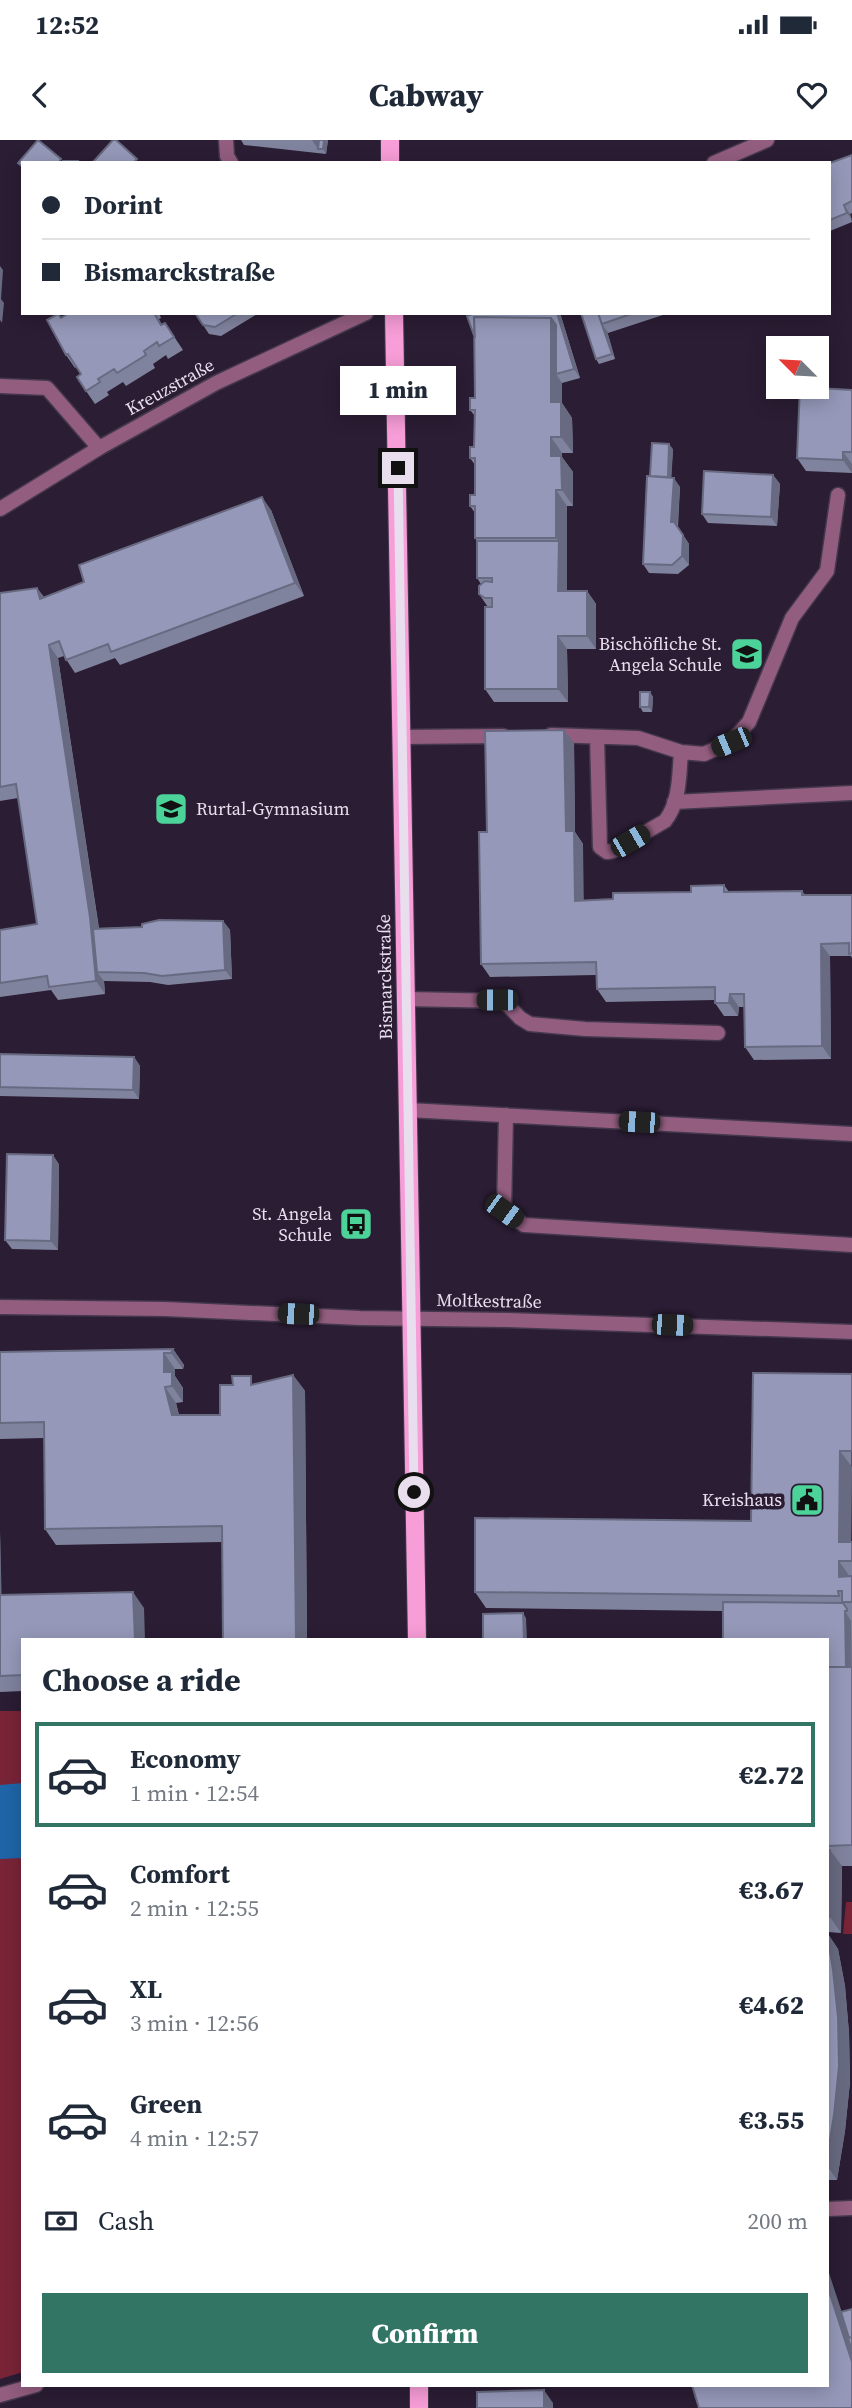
<!DOCTYPE html>
<html lang="en">
<head>
<meta charset="utf-8">
<style>
	body { margin:0; font-family:"Source Serif 4",serif; background:#f6f6f7; color:#1f2937; height:100vh; display:flex; flex-direction:column; font-size:26px; white-space:nowrap }
	* { box-sizing:border-box; margin:0 }
	p { font-size:23px; color:#747a83 }
	.icon { flex:none; width:38px; height:38px; fill:none; stroke:currentColor; stroke-width:2; stroke-linecap:round; stroke-linejoin:round }
	.map { position:relative; flex:1; overflow:hidden }
	.panel { position:absolute; left:21px; top:1498px; width:808px; height:749px; display:flex; flex-direction:column; background:#fff; border-radius:0px; box-shadow:0 4px 18px #0003 }
	.panel>* { flex:none }
	.hud { position:absolute; left:21px; top:21px; width:810px; height:154px; border-radius:0px; box-shadow:0 4px 18px #0003; display:grid; align-content:center; height:154px; padding:0 21px; background:#fff }
	.needle { width:46px; rotate:294deg }
	.fabs { position:absolute; left:766px; top:196px; display:grid; gap:14px }
	.fabs a { display:grid; place-items:center; width:63px; height:63px; border-radius:0px; background:#fff; box-shadow:0 4px 18px #0003; font-size:35px }
	.end { position:absolute; width:32px; height:32px; margin:-16px; border:9px solid #e8deee; background:#111; box-shadow:0 0 0 4px #111 }
	.from { border-radius:50% }
	.bubble { position:absolute; height:49px; border-radius:0px; background:#fff; box-shadow:0 4px 18px #0003; font-size:23px; font-weight:800; line-height:49px; text-align:center }
	.car { position:absolute; width:21px; height:42px; margin:-21px -10px; border-radius:9px; box-shadow:0 0 5px 2px #0007; background:linear-gradient(#222 24%,#8ab4d8 0 40%,#222 0 76%,#8ab4d8 0 86%,#222 0) }
	.hud b { display:flex; align-items:center; gap:24px; height:66px; font-size:26px }
	.hud b+b { border-top:2px solid #e0e1e3 }
	.hud i { width:18px; height:18px; background:#1f2937 }
	ul { padding:0; list-style:none }
	li { display:flex; align-items:center; gap:21px; height:105px; margin:0 14px 10px; padding:0 7px; border:4px solid transparent; border-radius:0px }
	li div { flex:1 }
	li b { display:block; font-size:26px }
	li em { font-style:normal; font-weight:800 }
	li.on { border-color:#337564 }
	li>.icon { width:63px; height:63px; stroke-width:1.5 }
	h2 { padding:0 21px; font-size:32px; line-height:84px }
	.pay { display:flex; align-items:center; gap:18px; height:77px; padding:0 21px; font-size:26px }
	.pay p { margin-inline-start:auto }
	.primary-button { display:flex; gap:14px; margin-top:auto; padding:14px 21px }
	.primary-button a { flex:1; height:80px; border-radius:0px; background:#337564; color:#fff; font-size:28px; font-weight:800; line-height:80px; text-align:center }
	.status { display:flex; justify-content:space-between; align-items:center; height:49px; padding:0 35px; background:#fff; direction:ltr }
	.status svg { height:19px; fill:currentColor }
	header { display:flex; justify-content:space-between; align-items:center; height:91px; padding:0 21px; background:#fff; font-size:32px; font-weight:800 }
	.map>svg:first-child { display:block }
	.green { fill:#792437 }
	.water { fill:#1f65a8 }
	.lines { fill:none; stroke-linecap:round; stroke-linejoin:round }
	.service-casing { stroke:#45384e; stroke-width:17 }
	.minor-casing { stroke:#45384e; stroke-width:17 }
	.tertiary-casing { stroke:#45384e; stroke-width:17 }
	.primary-casing { stroke:#45384e; stroke-width:20 }
	.service { stroke:#925d7f; stroke-width:14 }
	.minor { stroke:#925d7f; stroke-width:14 }
	.tertiary { stroke:#925d7f; stroke-width:14 }
	.primary { stroke:#f79dd7; stroke-width:18 }
	.wall { fill:#80839e }
	.shaded-wall { fill:#686a81 }
	.building { fill:#9598b8; stroke:#686a81; stroke-width:2 }
	.route { stroke:#e8deee; stroke-width:9 }
	.labels { text-anchor:middle; stroke-width:7; stroke-linejoin:round; paint-order:stroke }
	.street-label { font-size:18px; fill:#e8deee; stroke:#2b1d34 }
	.poi-label { font-size:18px; fill:#e8deee; stroke:#2b1d34; text-anchor:end }
</style>
</head>
<body>
<div class="status"><b>12:52</b><svg viewBox="0 0 49 12"><path d="M0 12V9h3v3zM5 12V6h3v6zM10 12V3h3v9zM15 12V0h3v12zM26 1h20v11H26zM47 4h2v5h-2z"/></svg></div>
<header><svg class="icon" aria-label="back" viewBox="0 0 24 24"><path d="M15 5l-7 7 7 7"/></svg>Cabway<svg class="icon" aria-label="heart" viewBox="0 0 24 24"><path d="M12 20l-8-8c-3-5 5-10 8-4 3-6 11-1 8 4z"/></svg></header>
<div class="map">
<svg width="852" height="2268" viewBox="0 0 852 2268">
	<rect width="100%" height="100%" fill="#2b1d34"/>
	<path class="green" d="M0,1571H23V2232L0,2239Z
		M846,1762H852V1794H843Z"/>
	<path class="water" d="M23,1643V1718L0,1719V1645Z"/>
	<g class="lines">
		<defs>
			<path id="service" d="M226,0L227,16L231,23
				M0,246L47,248L99,308
				M551,595L638,598L681,612L704,614L731,602L749,582L792,478L827,431L838,355
				M403,597L503,596
				M597,597L600,707L607,712L613,711L665,681C680,662 679,636 681,612
				M674,662L852,653
				M406,859L504,861L520,878L530,884L585,889L718,893
				M408,970L852,994
				M506,975L504,1071L524,1085L852,1105
				M828,2069L852,2068"/>
			<path id="minor" d="M714,23L767,0
				M0,369L99,308L216,243L366,173
				M0,1167L165,1169L360,1178L507,1180L852,1192"/>
			<path id="tertiary" d="M0,2255L36,2245"/>
			<path id="primary" d="M390,0V23
				M394,173L417,1500
				M419,2245V2268"/>
		</defs>
		<use href="#service" class="service-casing"/>
		<use href="#minor" class="minor-casing"/>
		<use href="#tertiary" class="tertiary-casing"/>
		<use href="#primary" class="primary-casing"/>
		<use href="#service" class="service"/>
		<use href="#minor" class="minor"/>
		<use href="#tertiary" class="tertiary"/>
		<use href="#primary" class="primary"/>
	</g>
	<path class="wall" d="M241,0H328L326,14L244,5Z
		M852,15V73L850,74L852,82L830,91V23Z
		M69,173H159L161,178L159,179L162,185L165,183L183,210L168,219L166,215L153,224L155,228L126,246L123,242L107,252L109,255L95,264L86,251L81,234L76,227L75,228L66,215L61,178Z
		M195,173H259L221,196L209,194Z
		M475,173H560L580,238L562,243V263L572,278L573,313H562V317L573,332V366H567V451H587L596,464V509H567L568,562H494L485,549L488,467L479,454L481,444L477,438V401L475,398V373L470,366L475,355V325L470,318L474,307L475,276L470,270L475,258Z
		M581,173H669L608,193L607,191L615,219L599,224L596,219Z
		M852,250V333L806,331L797,318Z
		M673,309L671,337L680,347L678,387L689,404V425L678,434L649,433L643,424L650,336Z
		M773,335L780,344L777,386L708,383L702,374Z
		M271,370L304,456L120,525L115,518L75,533L64,516L58,518L99,788L142,787L223,781L230,790L232,839L168,845L150,842L104,841L105,854L58,860L51,850L0,857V790L37,784L18,658L0,661V453L37,448L44,457Z
		M650,552L653,557L652,572H643L640,567Z
		M574,603L575,692L583,704V760L613,759L691,752L724,745L729,752L802,751L805,755H852V818L851,816H830L831,919L754,920L745,907V867H739L738,876H724L715,863V860L606,862L597,849L596,835L490,837L481,824L487,692Z
		M0,914L134,917L140,926L139,959L0,956Z
		M59,1024L58,1110L12,1109L5,1100Z
		M173,1209L184,1225L183,1229H175V1236L183,1248V1262L176,1263L179,1275H220L256,1244L293,1235L305,1251L307,1500H223L222,1402L56,1405L45,1389L44,1298L0,1299V1212Z
		M852,1234L851,1402H852V1726H842L841,1793L828,1792V1500L723,1471L486,1468L475,1452L751,1381Z
		M0,1391L1,1455L144,1468L23,1500V1551L0,1552Z
		M828,1794L838,1809L845,1846L849,1893L850,1942L845,1991L837,2040H828Z"/>
	<path class="shaded-wall" d="M312,0H322L318,9Z
		M324,0H328L326,14L323,9Z
		M844,65L850,74L852,80L847,73Z
		M0,126L3,130L1,159L4,163L2,183L0,180Z
		M557,173H560L580,238L574,229Z
		M551,178L562,194L556,234L562,243V263L572,278L573,313L561,297L551,262Z
		M603,186L607,191L615,219L612,214Z
		M551,297L562,313V317L573,332V366L562,350L551,316Z
		M669,304L673,309L671,346L668,341Z
		M843,312L852,324V333L843,320Z
		M773,335L780,344L777,386L771,377Z
		M674,338L680,347L677,391L671,382Z
		M556,350L567,366V464L558,451L559,401L556,398Z
		M262,357L271,370L304,456L295,443Z
		M683,395L689,404V425L682,416Z
		M37,448L46,461L40,459Z
		M587,451L596,464V509L587,496Z
		M558,496L567,509L568,562L558,549Z
		M49,505L58,518L99,790L97,832L104,841L105,854L96,841Z
		M650,552L653,557L652,572L649,567Z
		M564,590L574,603L575,692L583,704L584,774L575,761L566,691Z
		M223,781L230,790L232,839L225,830Z
		M821,804L830,816L831,919L822,906Z
		M730,854L739,867L738,876L729,863Z
		M134,917L140,926L139,959L133,950Z
		M53,1015L59,1024L58,1110L51,1101Z
		M173,1209L184,1225L183,1229L171,1213Z
		M164,1213L175,1229V1236L183,1248V1262L172,1246L164,1232Z
		M293,1235L305,1251L307,1500H296Z
		M165,1247L176,1263L183,1291L172,1275Z
		M840,1311L852,1327L851,1418L839,1402Z
		M0,1391L2,1471L0,1469Z
		M839,1421L850,1437H839Z
		M133,1452L144,1468L145,1500H135Z
		M845,1471L851,1481L852,1547L846,1539Z
		M523,1473L526,1478L527,1500H524Z
		M830,1710L842,1726L841,1793L830,1777Z
		M828,1794L838,1809L845,1846L849,1893L850,1942L845,1991L837,2040L828,2027Z
		M828,2130L852,2203V2222L828,2148Z
		M544,2250L553,2263V2268H544Z"/>
	<path class="building" d="M38,0L61,19L58,23H23V27L18,23Z
		M113,0H116L137,19L133,23H96L94,21Z
		M319,0H324L323,9H318Z
		M852,15V61L844,65L847,73L830,80V23Z
		M63,21H78V23H63Z
		M69,173H154L161,185L165,183L174,197L159,206L157,202L144,211L146,215L117,233L114,229L98,239L100,242L86,251L77,237L81,234L68,214L66,215L47,180L58,174L61,178Z
		M195,173H238L215,187L203,185Z
		M475,173H557L574,229L556,234V185L551,178L474,177L475,198L467,176Z
		M581,173H598L612,214L596,219Z
		M598,173H634L602,184Z
		M474,177L551,178V262H561V297H551V316H561L562,350H556V398H475V366H470V355H475V318H470V307H474L475,270H470V258H475Z
		M800,247L852,250V312H843V320L797,318Z
		M652,303L669,304L668,337L650,336Z
		M704,331L773,335L771,377L702,374Z
		M647,336L674,338L671,382H674L683,395L682,416L672,425L643,424Z
		M262,357L295,443L111,512L108,504L66,520L59,501L49,505L90,777L96,841L49,847L47,836L0,843V790L37,784L16,644L0,647V453L37,448L40,459L84,442L79,425Z
		M477,401H559L558,451H587V496H558V549H485V467H492V458H485L479,454V446L485,441L492,442V438H477Z
		M640,552H650L649,567H640Z
		M564,590L566,691H574L575,761L613,759V753L691,752V746L724,745V752L802,751V755H852V813L849,814V803L821,804L822,906L745,907L744,854H730L729,863H715V847L597,849L596,822L481,824L479,692H487L485,591Z
		M159,780L223,781L225,830L162,836L144,833L97,832L93,789L142,787V784Z
		M0,914L134,917L133,950L0,947Z
		M7,1014L53,1015L51,1101L5,1100Z
		M173,1209L171,1213H164V1232H172V1246L165,1247L172,1275H220V1245H233L232,1236H251V1245L293,1235L296,1500H223L222,1386L45,1389L44,1282L0,1283V1212Z
		M753,1233L852,1234V1311H840L839,1402H852V1421H839V1437L852,1436V1462H842V1451H838L839,1456L475,1452V1378L751,1381Z
		M133,1452L135,1500H23V1535L0,1536V1455Z
		M723,1462L843,1463L847,1469V1471H845L846,1527H828V1500H723Z
		M523,1473L524,1500H483V1474Z
		M828,1527H852V1705L828,1706Z
		M828,1710H830V1777H828Z
		M828,1799L833,1830L838,1877L839,1926L834,1975L828,2012Z
		M828,2148L852,2222V2268H699L692,2245H828Z
		M852,2169V2197L849,2198L841,2172Z
		M852,2197V2211L848,2198Z
		M544,2250V2268H477V2252Z"/>
	<g class="lines">
		<path class="route" d="M398,328L414,1352"/>
	</g>
	<defs>
		<symbol id="school-square" viewBox="-11 -11 22 22"><rect x="-9" y="-9" width="18" height="18" rx="4" fill="#4cd39a" stroke="#2b1d34"/><path d="M0-5L7-2L0 1L-7-2ZM-4 1L0 2.5L4 1V4Q0 6-4 4Z" fill="#111"/></symbol>
		<symbol id="bus-square" viewBox="-11 -11 22 22"><rect x="-9" y="-9" width="18" height="18" rx="4" fill="#4cd39a" stroke="#2b1d34"/><path d="M-5-6H5V4H4V6H2V4H-2V6H-4V4H-5ZM-3.5-4V0h7V-4ZM-3.5 1.2v1.5H-2V1.2ZM2 1.2v1.5H3.5V1.2Z" fill="#111"/></symbol>
		<symbol id="civic-square" viewBox="-11 -11 22 22"><rect x="-9" y="-9" width="18" height="18" rx="4" fill="#4cd39a" stroke="#2b1d34"/><path d="M-.6-6.5H3V-4.5H.6V-3L4-1V1h2V6H-6V1h2V-1L-.6-3ZM-1.2 2.5V6h2.4V2.5Z" fill="#111"/></symbol>
	</defs>
	<g fill-rule="evenodd">
		<use href="#school-square" x="728" y="495" width="38" height="38"/>
		<use href="#school-square" x="152" y="650" width="38" height="38"/>
		<use href="#bus-square" x="337" y="1065" width="38" height="38"/>
		<use href="#civic-square" x="788" y="1341" width="38" height="38"/>
	</g>
	<g class="labels">
		<g class="street-label">
			<text transform="translate(170 247) rotate(-29)" y="6">Kreuzstraße</text>
			<text transform="translate(385 837) rotate(-91)" y="6">Bismarckstraße</text>
			<text transform="translate(489 1161) rotate(1)" y="6">Moltkestraße</text>
		</g>
		<g class="poi-label">
			<text x="722" y="510">Bischöfliche St.<tspan x="722" dy="21">Angela Schule</tspan></text>
			<text x="196" y="675" text-anchor="start">Rurtal-Gymnasium</text>
			<text x="332" y="1080">St. Angela<tspan x="332" dy="21">Schule</tspan></text>
			<text x="782" y="1366">Kreishaus</text>
		</g>
	</g>
</svg>
<div class="fabs">
<a><svg class="needle" viewBox="-14 -14 28 28"><path d="M0-13l5 13h-10z" fill="#e53935"/><path d="M0 13l5-13h-10z" fill="#747a83"/></svg></a>
</div>
<i class="end from" style="left:414px;top:1352px"></i>
<i class="end" style="left:398px;top:328px"></i>
<div class="bubble" style="left:340px;top:226px;width:116px">1 min</div>
<i class="car" style="left:731px;top:602px;rotate:247deg"></i>
<i class="car" style="left:630px;top:701px;rotate:60deg"></i>
<i class="car" style="left:497px;top:860px;rotate:270deg"></i>
<i class="car" style="left:639px;top:982px;rotate:273deg"></i>
<i class="car" style="left:504px;top:1071px;rotate:126deg"></i>
<i class="car" style="left:298px;top:1174px;rotate:272deg"></i>
<i class="car" style="left:672px;top:1185px;rotate:92deg"></i>
<div class="hud">
<b><i class="from"></i>Dorint</b>
<b><i></i>Bismarckstraße</b>
</div>
<section class="panel">
<h2>Choose a ride</h2>
<ul>
<li class="on"><svg class="icon" aria-label="car" viewBox="0 0 24 24"><path d="M5 17H2v-5l4-1 3-4h7l3 4 3 1v5h-3M9 17h6M6 11h13"/><circle cx="7" cy="17" r="2"/><circle cx="17" cy="17" r="2"/></svg><div><b>Economy</b><p>1 min · 12:54</p></div><em>€2.72</em></li>
<li><svg class="icon" aria-label="car" viewBox="0 0 24 24"><path d="M5 17H2v-5l4-1 3-4h7l3 4 3 1v5h-3M9 17h6M6 11h13"/><circle cx="7" cy="17" r="2"/><circle cx="17" cy="17" r="2"/></svg><div><b>Comfort</b><p>2 min · 12:55</p></div><em>€3.67</em></li>
<li><svg class="icon" aria-label="car" viewBox="0 0 24 24"><path d="M5 17H2v-5l4-1 3-4h7l3 4 3 1v5h-3M9 17h6M6 11h13"/><circle cx="7" cy="17" r="2"/><circle cx="17" cy="17" r="2"/></svg><div><b>XL</b><p>3 min · 12:56</p></div><em>€4.62</em></li>
<li><svg class="icon" aria-label="car" viewBox="0 0 24 24"><path d="M5 17H2v-5l4-1 3-4h7l3 4 3 1v5h-3M9 17h6M6 11h13"/><circle cx="7" cy="17" r="2"/><circle cx="17" cy="17" r="2"/></svg><div><b>Green</b><p>4 min · 12:57</p></div><em>€3.55</em></li>
</ul>
<div class="pay"><svg class="icon" aria-label="cash" viewBox="0 0 24 24"><path d="M3 7h18v10H3z"/><circle cx="12" cy="12" r="2"/></svg>Cash<p>200 m</p></div>
<div class="primary-button"><a>Confirm</a></div>
</section>
</div>
</body>
</html>
